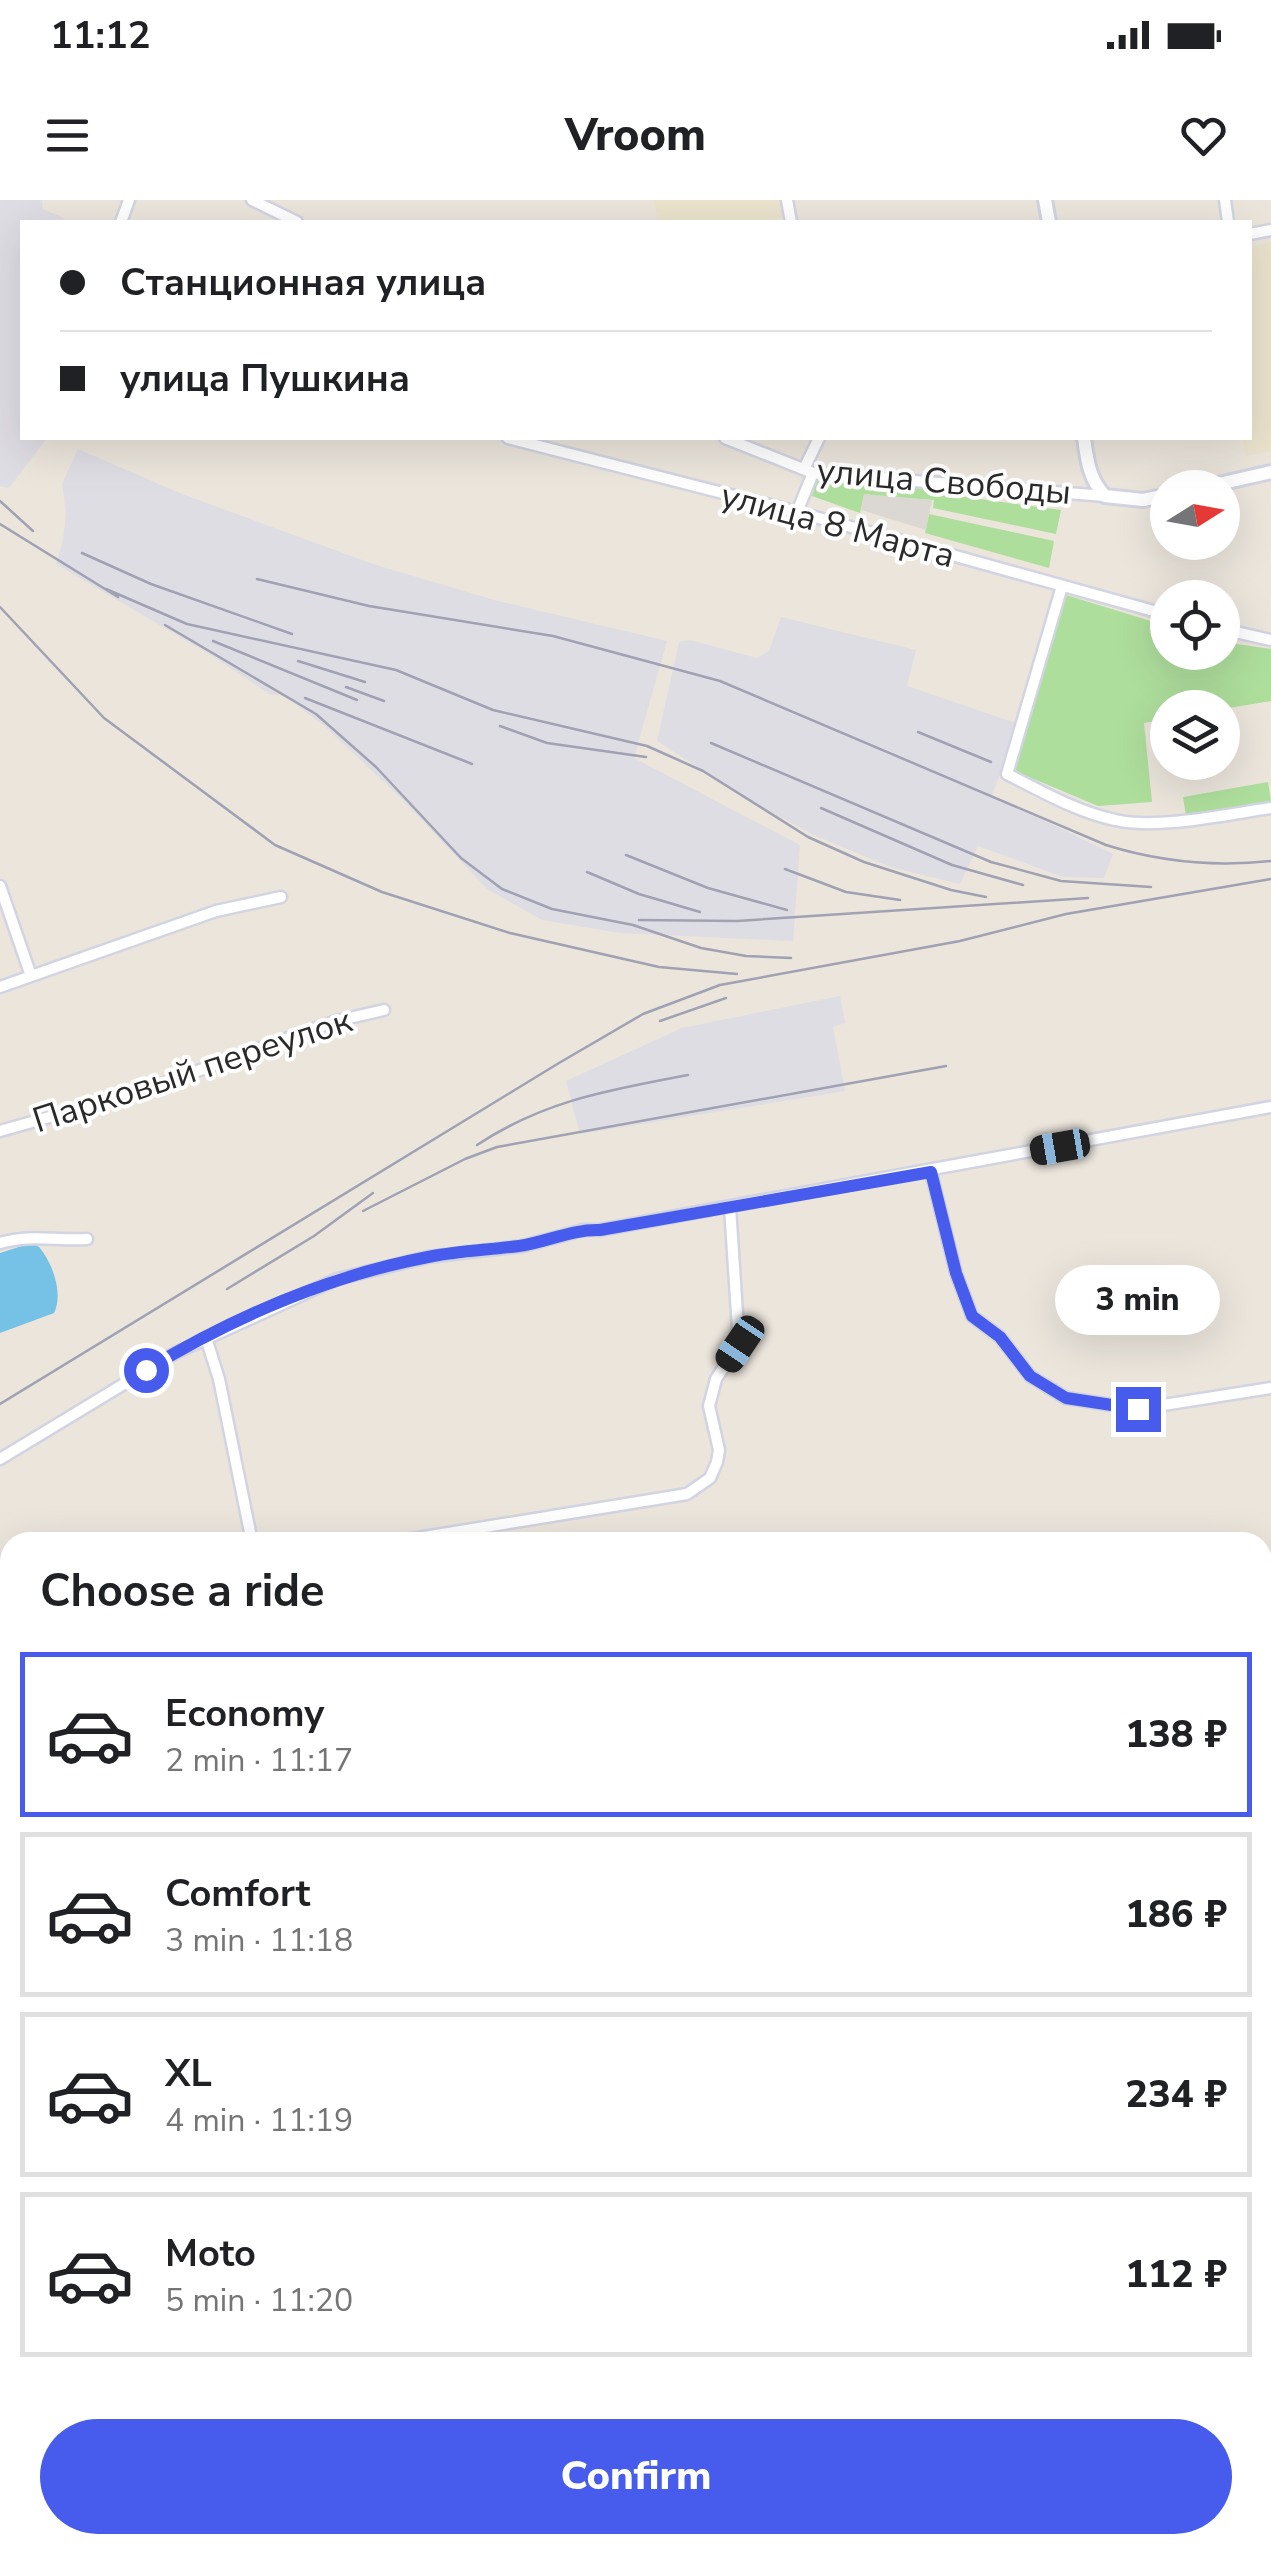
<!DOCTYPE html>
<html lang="en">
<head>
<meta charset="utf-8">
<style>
	body { margin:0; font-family:"Nunito Sans",sans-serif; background:#f2f2f2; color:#202124; height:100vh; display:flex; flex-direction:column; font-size:38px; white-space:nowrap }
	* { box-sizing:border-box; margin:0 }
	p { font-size:32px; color:#757577 }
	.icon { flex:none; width:55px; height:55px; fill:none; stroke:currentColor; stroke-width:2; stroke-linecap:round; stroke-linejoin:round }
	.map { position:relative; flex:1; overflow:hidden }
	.details { position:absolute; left:0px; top:1332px; width:1272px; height:1022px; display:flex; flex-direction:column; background:#fff; border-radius:30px 30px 0 0; box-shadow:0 10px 40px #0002 }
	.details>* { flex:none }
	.guide { position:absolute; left:20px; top:20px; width:1232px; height:220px; border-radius:0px; box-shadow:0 10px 40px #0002; display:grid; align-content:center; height:220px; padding:0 40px; background:#fff }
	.needle { width:65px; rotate:79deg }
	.buttons { position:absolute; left:1150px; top:270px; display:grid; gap:20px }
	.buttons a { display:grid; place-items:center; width:90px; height:90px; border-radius:50%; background:#fff; box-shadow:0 10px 40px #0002; font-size:50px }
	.end { position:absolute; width:45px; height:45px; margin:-22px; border:12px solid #475bed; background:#fff; box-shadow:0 0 0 5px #fff }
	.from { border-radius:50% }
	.bubble { position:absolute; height:70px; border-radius:35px; background:#fff; box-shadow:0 10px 40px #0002; font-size:32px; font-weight:800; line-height:70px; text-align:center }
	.car { position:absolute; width:30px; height:60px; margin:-30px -15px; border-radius:12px; box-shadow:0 0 8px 2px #0007; background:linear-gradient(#222 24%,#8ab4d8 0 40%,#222 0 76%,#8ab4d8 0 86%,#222 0) }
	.guide b { display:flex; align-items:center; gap:35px; height:95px; font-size:38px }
	.guide b+b { border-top:2px solid #e0e0e0 }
	.guide i { width:25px; height:25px; background:#202124 }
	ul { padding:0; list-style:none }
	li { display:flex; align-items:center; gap:30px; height:165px; margin:0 20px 15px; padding:0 20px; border:5px solid #e0e0e0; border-radius:0px }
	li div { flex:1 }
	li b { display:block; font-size:38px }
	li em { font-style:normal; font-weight:800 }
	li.current { border-color:#475bed }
	li>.icon { width:90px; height:90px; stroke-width:1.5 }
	h2 { padding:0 40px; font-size:45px; line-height:120px }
	.cta { display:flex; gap:20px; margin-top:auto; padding:20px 40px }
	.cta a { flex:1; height:115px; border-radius:60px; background:#475bed; color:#fff; font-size:40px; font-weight:800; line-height:115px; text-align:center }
	.status { display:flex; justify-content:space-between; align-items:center; height:70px; padding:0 50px; background:#fff; direction:ltr }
	.status svg { height:28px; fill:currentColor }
	header { display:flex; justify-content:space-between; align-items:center; height:130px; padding:0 40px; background:#fff; font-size:45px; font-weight:800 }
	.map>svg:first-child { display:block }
	.industrial { fill:#dfdde4 }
	.education { fill:#ebe3cd }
	.green { fill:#aede9c }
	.plaza { fill:#dbd8d3 }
	.water { fill:#76c1e6 }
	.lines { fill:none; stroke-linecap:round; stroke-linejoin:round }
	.minor-casing { stroke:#d2d4e1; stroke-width:15 }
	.tertiary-casing { stroke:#d2d4e1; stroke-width:18 }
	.minor { stroke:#fff; stroke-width:10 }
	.tertiary { stroke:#fff; stroke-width:12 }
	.rail { stroke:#a0a1b3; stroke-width:2.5 }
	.route { stroke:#475bed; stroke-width:12 }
	.labels { text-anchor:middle; stroke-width:8; stroke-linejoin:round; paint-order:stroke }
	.street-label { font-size:35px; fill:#2a2a2a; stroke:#fff }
</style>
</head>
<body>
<div class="status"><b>11:12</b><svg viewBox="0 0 49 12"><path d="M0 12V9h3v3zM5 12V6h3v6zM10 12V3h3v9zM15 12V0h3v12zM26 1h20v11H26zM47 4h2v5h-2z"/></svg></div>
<header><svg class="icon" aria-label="menu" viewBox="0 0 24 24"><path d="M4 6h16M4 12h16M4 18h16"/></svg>Vroom<svg class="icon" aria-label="heart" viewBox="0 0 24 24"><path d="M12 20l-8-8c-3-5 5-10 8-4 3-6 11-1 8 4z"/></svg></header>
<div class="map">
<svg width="1271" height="2354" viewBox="0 0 1271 2354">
	<rect width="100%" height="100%" fill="#ebe5dc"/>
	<path class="industrial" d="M0,0H42L43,9L64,18L62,22H22V238H47L9,288L0,286Z
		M78,249L182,294L373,364L494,400L667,441L634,558L800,645L793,741L619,733L542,720L487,689L401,598L322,524L282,494L271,495L209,454L56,364L63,340L66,312L62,284Z
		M781,417L916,450L907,486L1019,524L992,595L1113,654L1104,678L1063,677L978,646L960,684L890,667L814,635L754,603L657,541L679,442L690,440L757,458L769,451Z
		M840,796L845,823L833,827L845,891L580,934L566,881L682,828Z"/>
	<path class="education" d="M654,0H781L785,17L758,22H658Z
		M1271,42V251L1246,256L1242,238H1250V47Z"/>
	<path class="green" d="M818,277L936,286V293L1061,310L1056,334L933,308L934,300L864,295L860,313L812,296Z
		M929,314L1054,341L1049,368L925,333Z
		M1066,395L1167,426L1168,452H1222L1223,442L1271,449V501L1223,509L1168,508L1167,519L1144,523L1152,602L1098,606L1015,571Z
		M1268,582L1271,602L1186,616L1183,597Z
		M10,1660V2063L0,2067V1664Z
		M1271,2216V2354H718L729,2345H1262L1263,2218Z"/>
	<path class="plaza" d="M864,294L932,300L926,330L861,310Z"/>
	<path class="water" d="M28,1044L37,1045C52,1060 64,1094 54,1113L0,1133V1053Z"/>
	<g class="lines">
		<defs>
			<path id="minor" d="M252,0L297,22
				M787,0L791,22
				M1225,0L1228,22
				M121,22L129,0
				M1250,34L1271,30
				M508,238L797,312L1168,415
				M725,238L813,273L1105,296
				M804,269L819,238
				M797,312L813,273
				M1062,386L1007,574C1041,591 1077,612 1115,620C1156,630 1229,614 1271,608
				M1222,429L1271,440
				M0,686L31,776
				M0,787L216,711L281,697
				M0,931L142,891L336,821L384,810
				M931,972L956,1073L972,1116L1000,1137L1030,1176L1066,1198L1138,1209L1271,1188
				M0,1043C30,1034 56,1041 87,1039
				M206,1138L219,1179L252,1342
				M0,1259L175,1153L337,1079L428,1057L523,1046L583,1030H600L1271,907
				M393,1342L687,1294L710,1278L717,1262L719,1250L709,1206L716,1179L739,1144L730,1007
				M0,1514L10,1507
				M0,1722L10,1739"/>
			<path id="tertiary" d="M1045,0L1049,22
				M1084,238C1087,260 1089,279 1105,296L1143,300L1168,295
				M1201,288L1271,272"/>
		</defs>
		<use href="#minor" class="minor-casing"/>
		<use href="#tertiary" class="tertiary-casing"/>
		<use href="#minor" class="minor"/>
		<use href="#tertiary" class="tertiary"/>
		<path class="rail" d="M0,301L33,331
			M0,324L118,397
			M82,353L151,384L292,434
			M257,379L369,406L553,436L720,481L1106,645C1160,662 1214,667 1271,661
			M106,389L187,424L396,470L493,510L647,546L703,571L808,637L864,662L951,690L986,697
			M0,407L104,518L275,645L382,692L510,733L659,767L737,774
			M165,425L316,514L376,567L461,658L502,689L552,709L633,725L701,748L746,756L791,758
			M213,441L357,500
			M298,461L365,482
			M346,487L384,501
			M305,498L472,564
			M500,526L547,543L646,557
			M918,532L991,562
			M711,543L991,662L1061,681L1151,687
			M821,608L952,665L1023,685
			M626,655L708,688L787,710
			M785,669L846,692L900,700
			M587,672L639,694L700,712
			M639,720L737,721L1088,698
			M660,821L726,798
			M477,945C545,900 610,890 688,875
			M363,1011L465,959L497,947L946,866
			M227,1089L314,1036L373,993
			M0,1204L559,863L643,814L720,785L960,741L1066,714L1271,679"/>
	</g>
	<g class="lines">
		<path class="route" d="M146,1170C232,1118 329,1076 428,1057C458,1051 488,1050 519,1046C547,1042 572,1029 600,1030L931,972L956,1073L972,1116L1000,1137L1030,1176L1066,1198L1138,1209"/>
	</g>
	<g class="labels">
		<g class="street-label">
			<text transform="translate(944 281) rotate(5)" y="12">улица Свободы</text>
			<text transform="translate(838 325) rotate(15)" y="12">улица 8 Марта</text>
			<text transform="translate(192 870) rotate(-18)" y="12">Парковый переулок</text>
		</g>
	</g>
</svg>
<div class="buttons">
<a><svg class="needle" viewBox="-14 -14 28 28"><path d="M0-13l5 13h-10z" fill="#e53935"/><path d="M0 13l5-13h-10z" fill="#757577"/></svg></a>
<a><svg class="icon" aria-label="locate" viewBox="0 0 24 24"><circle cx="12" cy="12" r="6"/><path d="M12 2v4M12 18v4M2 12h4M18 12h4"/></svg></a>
<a><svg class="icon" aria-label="layers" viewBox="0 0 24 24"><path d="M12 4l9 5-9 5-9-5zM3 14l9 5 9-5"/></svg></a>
</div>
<i class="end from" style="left:146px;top:1170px"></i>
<i class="end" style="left:1138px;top:1209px"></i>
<div class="bubble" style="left:1055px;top:1065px;width:165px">3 min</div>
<i class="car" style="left:1060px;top:947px;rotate:260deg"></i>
<i class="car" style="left:740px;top:1144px;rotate:214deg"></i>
<div class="guide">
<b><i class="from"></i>Станционная улица</b>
<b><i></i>улица Пушкина</b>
</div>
<section class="details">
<h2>Choose a ride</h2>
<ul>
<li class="current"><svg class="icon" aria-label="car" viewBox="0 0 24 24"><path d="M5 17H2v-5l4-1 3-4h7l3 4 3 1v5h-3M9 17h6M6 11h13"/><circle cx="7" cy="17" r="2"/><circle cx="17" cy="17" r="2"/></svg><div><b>Economy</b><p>2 min · 11:17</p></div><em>138 ₽</em></li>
<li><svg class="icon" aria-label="car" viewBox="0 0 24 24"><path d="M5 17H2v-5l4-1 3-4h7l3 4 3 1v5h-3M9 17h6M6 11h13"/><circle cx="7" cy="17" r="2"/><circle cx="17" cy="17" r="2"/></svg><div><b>Comfort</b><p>3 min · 11:18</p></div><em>186 ₽</em></li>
<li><svg class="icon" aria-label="car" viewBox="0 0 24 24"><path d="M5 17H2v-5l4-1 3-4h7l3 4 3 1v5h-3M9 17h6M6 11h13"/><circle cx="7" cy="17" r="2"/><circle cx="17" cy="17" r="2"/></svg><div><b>XL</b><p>4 min · 11:19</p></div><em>234 ₽</em></li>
<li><svg class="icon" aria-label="car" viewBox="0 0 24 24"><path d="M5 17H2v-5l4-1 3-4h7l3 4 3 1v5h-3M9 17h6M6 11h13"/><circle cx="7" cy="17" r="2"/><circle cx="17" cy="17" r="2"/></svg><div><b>Moto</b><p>5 min · 11:20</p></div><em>112 ₽</em></li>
</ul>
<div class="cta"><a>Confirm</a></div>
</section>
</div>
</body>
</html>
